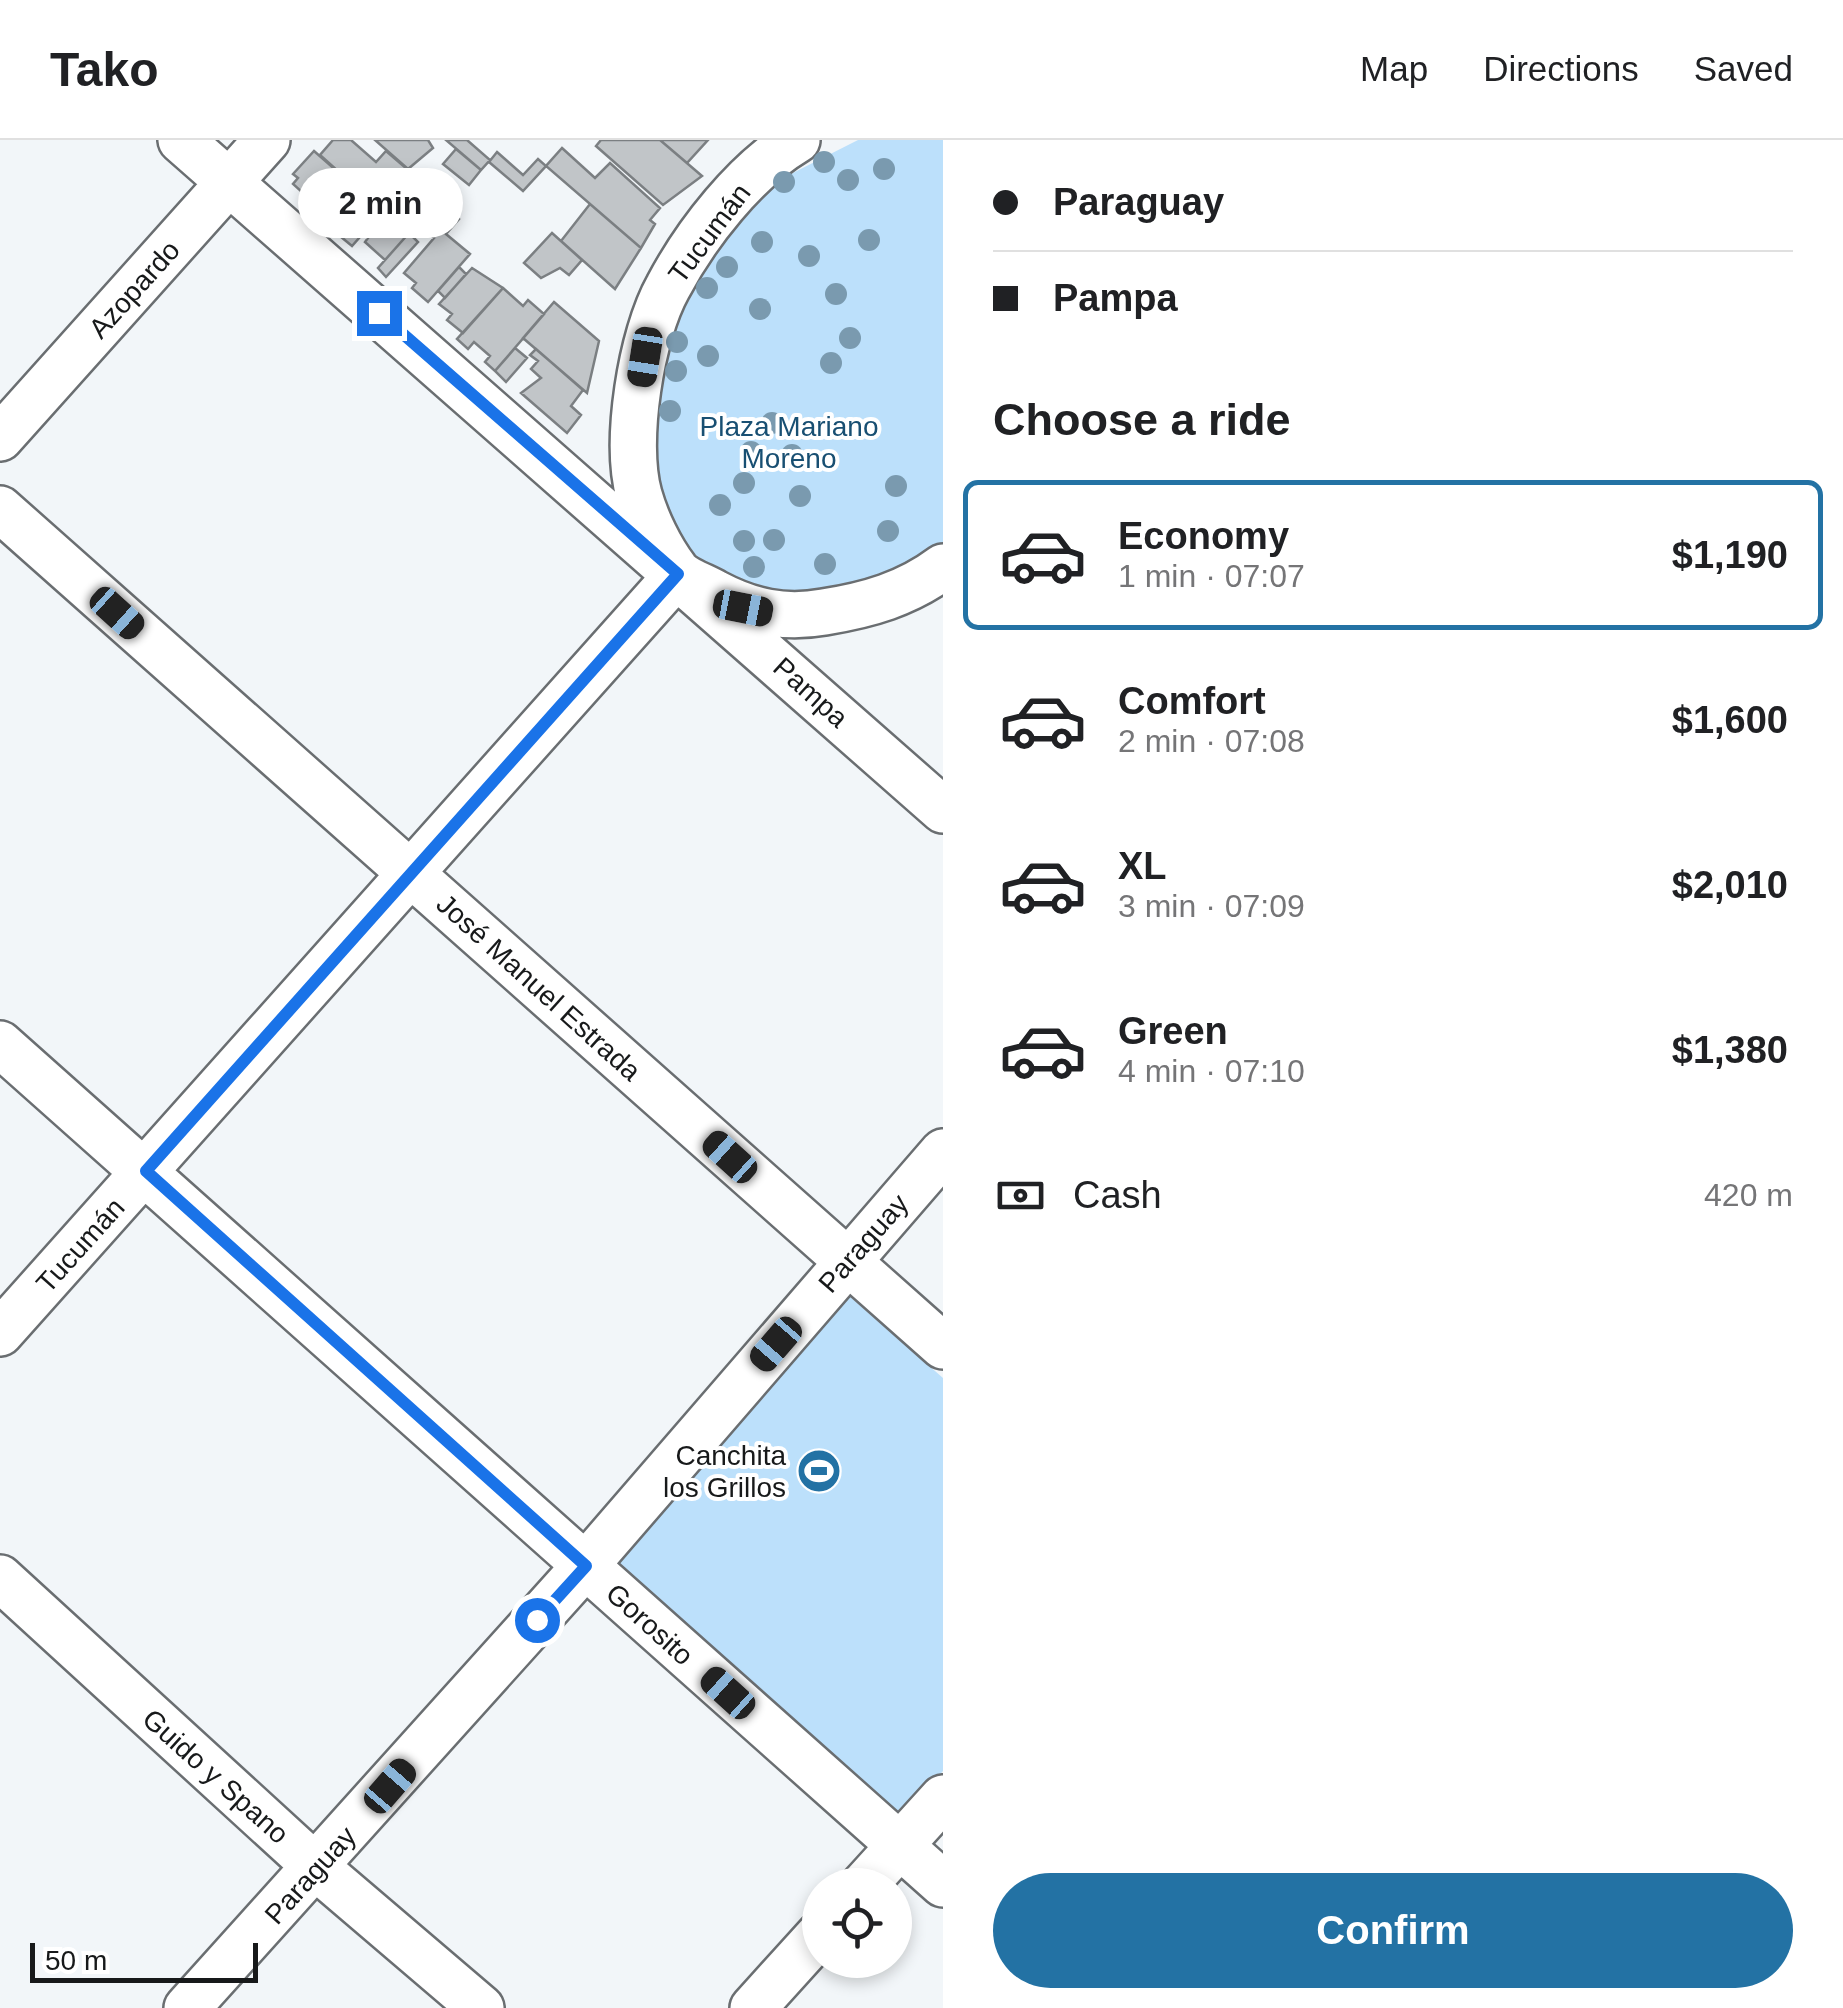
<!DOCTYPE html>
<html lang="en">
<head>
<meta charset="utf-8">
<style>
	body { margin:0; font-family:Helvetica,sans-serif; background:#f6f6f6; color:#202124; height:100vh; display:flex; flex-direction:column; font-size:38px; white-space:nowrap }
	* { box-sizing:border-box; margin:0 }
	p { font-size:32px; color:#757577 }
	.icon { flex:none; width:55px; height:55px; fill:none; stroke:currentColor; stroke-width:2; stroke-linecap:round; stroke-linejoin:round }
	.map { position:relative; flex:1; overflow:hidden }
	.drawer { display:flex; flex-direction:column; background:#fff; width:900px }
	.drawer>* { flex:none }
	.top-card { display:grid; align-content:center; height:220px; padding:0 50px; background:#fff }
	.buttons { position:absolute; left:802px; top:1728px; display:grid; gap:20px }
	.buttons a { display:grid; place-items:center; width:110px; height:110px; border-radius:50%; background:#fff; box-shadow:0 5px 15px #0003; font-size:50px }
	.scale { position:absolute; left:30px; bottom:25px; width:228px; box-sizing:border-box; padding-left:10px; border:5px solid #17191a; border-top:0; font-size:28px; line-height:35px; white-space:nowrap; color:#17191a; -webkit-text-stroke:8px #fff; paint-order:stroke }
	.end { position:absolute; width:45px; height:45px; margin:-22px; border:12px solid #1a73e8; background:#fff; box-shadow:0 0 0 5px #fff }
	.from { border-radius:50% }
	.bubble { position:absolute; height:70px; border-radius:35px; background:#fff; box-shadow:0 5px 15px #0003; font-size:32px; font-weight:600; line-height:70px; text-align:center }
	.car { position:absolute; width:30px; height:60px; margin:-30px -15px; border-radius:12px; box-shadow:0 0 8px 2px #0007; background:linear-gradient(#222 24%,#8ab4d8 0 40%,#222 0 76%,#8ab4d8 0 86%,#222 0) }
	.top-card b { display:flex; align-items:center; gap:35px; height:95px; font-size:38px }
	.top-card b+b { border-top:2px solid #e0e0e0 }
	.top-card i { width:25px; height:25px; background:#202124 }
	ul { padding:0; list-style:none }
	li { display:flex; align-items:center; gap:30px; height:150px; margin:0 20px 15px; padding:0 30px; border:5px solid transparent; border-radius:15px }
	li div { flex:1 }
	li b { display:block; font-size:38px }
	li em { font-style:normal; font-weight:600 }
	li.selected { border-color:#2372a4 }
	li>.icon { width:90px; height:90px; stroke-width:1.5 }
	h2 { padding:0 50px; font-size:45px; line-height:120px }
	.pay { display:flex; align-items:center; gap:25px; height:110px; padding:0 50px; font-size:38px }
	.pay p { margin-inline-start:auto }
	.primary-button { display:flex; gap:20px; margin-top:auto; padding:20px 50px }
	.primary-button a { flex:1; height:115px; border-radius:60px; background:#2372a4; color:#fff; font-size:40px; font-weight:600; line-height:115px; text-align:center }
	header { display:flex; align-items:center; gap:60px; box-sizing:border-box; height:140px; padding:0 50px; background:#fff; border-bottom:2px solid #e0e0e0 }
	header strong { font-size:48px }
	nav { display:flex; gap:55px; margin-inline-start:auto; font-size:35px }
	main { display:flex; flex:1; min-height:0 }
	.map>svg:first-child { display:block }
	.green { fill:#bce0fb }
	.building { fill:#c1c5c8; stroke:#7b7f82; stroke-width:2.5 }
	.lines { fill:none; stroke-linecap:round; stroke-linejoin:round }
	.minor-casing { stroke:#6a6e71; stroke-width:50 }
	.minor { stroke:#fff; stroke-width:45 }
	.tree { fill:#7a9aaf }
	.route { stroke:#1a73e8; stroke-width:12 }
	.labels { text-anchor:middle; stroke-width:8; stroke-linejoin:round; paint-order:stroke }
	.street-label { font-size:28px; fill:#17191a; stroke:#fff }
	.park-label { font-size:28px; fill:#184f72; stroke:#fff }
	.poi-label { font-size:28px; fill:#17191a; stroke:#fff; text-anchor:end }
</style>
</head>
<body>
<header>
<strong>Tako</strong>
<nav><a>Map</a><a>Directions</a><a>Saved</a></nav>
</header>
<main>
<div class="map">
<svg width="943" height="1868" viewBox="0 0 943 1868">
	<rect width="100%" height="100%" fill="#f2f6f9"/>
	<path class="green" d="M858,0H943V404L883,438L795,458L695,429L634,318L694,124L779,40Z
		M848,1155L943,1238V1631L898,1682L614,1424Z"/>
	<path class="building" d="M333,0H351L376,22L386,11L414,35L402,49L389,37L369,59L320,15Z
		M375,0H428L433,8L408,29Z
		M446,0H467L490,20L481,30Z
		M601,0H660L702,36L663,65L596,6Z
		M660,0H708L687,23Z
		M562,8L595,38L610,23L660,68L650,80L655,84L641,108L546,26Z
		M456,9L481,30L469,45L443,24Z
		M314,11L363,54L336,83L293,44L298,38L293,34Z
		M497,12L523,35L538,19L546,26L523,51L489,22Z
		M414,35L425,44L397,75L387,65Z
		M590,64L641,108L615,149L561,101Z
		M387,65L404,81L401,85L410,92L385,120L365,102L368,98L363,94Z
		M448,69L459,79L446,94L470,114L428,162L412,148L416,143L404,133L434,98L427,91Z
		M363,70L374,81L352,106L340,96Z
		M409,93L418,102L386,137L378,128Z
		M552,93L582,120L569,135L560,128L541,138L524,123Z
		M459,127L466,134L445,158L438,151Z
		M472,128L503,148L463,193L447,180L452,174L439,164Z
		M503,148L523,166L528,160L544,174L495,231L485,222L490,216L474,202L468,209L457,199Z
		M554,162L599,201L587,253L523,198Z
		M515,208L527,218L506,242L495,231Z
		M536,209L583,250L571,266L581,275L567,293L521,253L541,238L531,229L538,221L530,215Z"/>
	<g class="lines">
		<defs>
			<path id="minor" d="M181,0L943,670
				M797,0C745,31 696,94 668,147C641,195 624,302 639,355C646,380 660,409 676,430C684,440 703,446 715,453C751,472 784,479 824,472C868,465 907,454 943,427
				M0,298L267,0
				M0,369L943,1206
				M0,904L943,1744
				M0,1193L678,434
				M0,1438L317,1728L481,1868
				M864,1745L943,1658
				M187,1868L585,1426L943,1012
				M753,1868L820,1794"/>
		</defs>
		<use href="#minor" class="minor-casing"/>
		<use href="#minor" class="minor"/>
	</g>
	<g class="tree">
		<circle cx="824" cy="22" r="11"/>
		<circle cx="884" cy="29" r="11"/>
		<circle cx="848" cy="40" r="11"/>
		<circle cx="784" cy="42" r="11"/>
		<circle cx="869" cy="100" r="11"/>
		<circle cx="762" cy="102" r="11"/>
		<circle cx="809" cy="116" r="11"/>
		<circle cx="727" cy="127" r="11"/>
		<circle cx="707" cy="148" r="11"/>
		<circle cx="836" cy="154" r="11"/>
		<circle cx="760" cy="169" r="11"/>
		<circle cx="850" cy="198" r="11"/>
		<circle cx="677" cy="202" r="11"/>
		<circle cx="708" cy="216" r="11"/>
		<circle cx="831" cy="223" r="11"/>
		<circle cx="676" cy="231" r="11"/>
		<circle cx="670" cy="271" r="11"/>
		<circle cx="772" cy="283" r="11"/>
		<circle cx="751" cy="312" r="11"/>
		<circle cx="792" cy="315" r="11"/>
		<circle cx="744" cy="343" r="11"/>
		<circle cx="896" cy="346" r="11"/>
		<circle cx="800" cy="356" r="11"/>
		<circle cx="720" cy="365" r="11"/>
		<circle cx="888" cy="391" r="11"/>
		<circle cx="774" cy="400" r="11"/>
		<circle cx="744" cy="401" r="11"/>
		<circle cx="825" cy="424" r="11"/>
		<circle cx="754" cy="427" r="11"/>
	</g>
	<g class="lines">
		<path class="route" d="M379,173L678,434L146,1031L586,1426L537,1480"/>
	</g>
	<defs>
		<symbol id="stadium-disc" viewBox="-11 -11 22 22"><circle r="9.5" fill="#2372a4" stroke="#fff"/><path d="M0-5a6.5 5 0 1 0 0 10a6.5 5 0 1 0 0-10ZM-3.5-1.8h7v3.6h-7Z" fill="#fff"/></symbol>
	</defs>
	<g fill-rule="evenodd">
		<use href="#stadium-disc" x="794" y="1306" width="50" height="50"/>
	</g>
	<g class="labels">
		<g class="street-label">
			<text transform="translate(709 93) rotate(-53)" y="10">Tucumán</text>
			<text transform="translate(134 149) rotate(-48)" y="10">Azopardo</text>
			<text transform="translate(811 552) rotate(42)" y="10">Pampa</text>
			<text transform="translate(539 847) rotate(42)" y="10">José Manuel Estrada</text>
			<text transform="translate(863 1103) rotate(-49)" y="10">Paraguay</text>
			<text transform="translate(80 1105) rotate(-48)" y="10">Tucumán</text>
			<text transform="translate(650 1484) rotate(42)" y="10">Gorosito</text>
			<text transform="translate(216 1636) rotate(42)" y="10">Guido y Spano</text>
			<text transform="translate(310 1735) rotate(-48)" y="10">Paraguay</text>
		</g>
		<g class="park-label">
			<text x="789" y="296">Plaza Mariano<tspan x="789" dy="32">Moreno</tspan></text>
		</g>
		<g class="poi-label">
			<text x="786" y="1325">Canchita<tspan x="786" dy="32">los Grillos</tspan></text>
		</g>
	</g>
</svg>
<div class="buttons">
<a><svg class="icon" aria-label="locate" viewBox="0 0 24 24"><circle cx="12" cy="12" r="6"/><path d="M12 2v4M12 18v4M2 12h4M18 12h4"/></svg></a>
</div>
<div class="scale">50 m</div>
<i class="end from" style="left:537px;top:1480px"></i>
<i class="end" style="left:379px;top:173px"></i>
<div class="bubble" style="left:298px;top:28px;width:165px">2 min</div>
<i class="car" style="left:645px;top:217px;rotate:189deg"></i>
<i class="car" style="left:743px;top:468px;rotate:101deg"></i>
<i class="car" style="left:117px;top:473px;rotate:132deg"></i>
<i class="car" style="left:730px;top:1017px;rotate:312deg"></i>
<i class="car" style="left:776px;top:1204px;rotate:221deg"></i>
<i class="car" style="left:728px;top:1553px;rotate:312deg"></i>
<i class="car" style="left:390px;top:1646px;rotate:41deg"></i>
</div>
<section class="drawer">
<div class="top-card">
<b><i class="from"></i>Paraguay</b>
<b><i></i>Pampa</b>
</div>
<h2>Choose a ride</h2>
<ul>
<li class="selected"><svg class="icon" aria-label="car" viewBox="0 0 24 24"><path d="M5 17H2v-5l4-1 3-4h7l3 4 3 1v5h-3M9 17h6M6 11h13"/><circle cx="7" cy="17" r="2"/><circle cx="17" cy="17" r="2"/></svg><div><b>Economy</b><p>1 min · 07:07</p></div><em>$1,190</em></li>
<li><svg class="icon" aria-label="car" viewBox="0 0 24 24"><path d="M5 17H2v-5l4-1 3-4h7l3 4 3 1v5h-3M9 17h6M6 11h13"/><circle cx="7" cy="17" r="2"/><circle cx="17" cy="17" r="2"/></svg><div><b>Comfort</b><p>2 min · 07:08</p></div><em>$1,600</em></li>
<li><svg class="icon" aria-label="car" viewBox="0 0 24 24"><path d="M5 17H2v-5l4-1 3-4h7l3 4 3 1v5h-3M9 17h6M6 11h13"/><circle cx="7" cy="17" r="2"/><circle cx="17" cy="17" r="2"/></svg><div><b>XL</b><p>3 min · 07:09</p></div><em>$2,010</em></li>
<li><svg class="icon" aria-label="car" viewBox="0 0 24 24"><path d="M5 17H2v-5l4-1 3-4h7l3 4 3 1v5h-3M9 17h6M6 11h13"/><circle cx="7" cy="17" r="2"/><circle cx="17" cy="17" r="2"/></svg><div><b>Green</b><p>4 min · 07:10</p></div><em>$1,380</em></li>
</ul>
<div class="pay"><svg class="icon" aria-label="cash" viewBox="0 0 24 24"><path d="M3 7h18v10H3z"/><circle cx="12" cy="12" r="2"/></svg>Cash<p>420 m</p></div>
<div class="primary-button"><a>Confirm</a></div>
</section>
</main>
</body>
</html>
